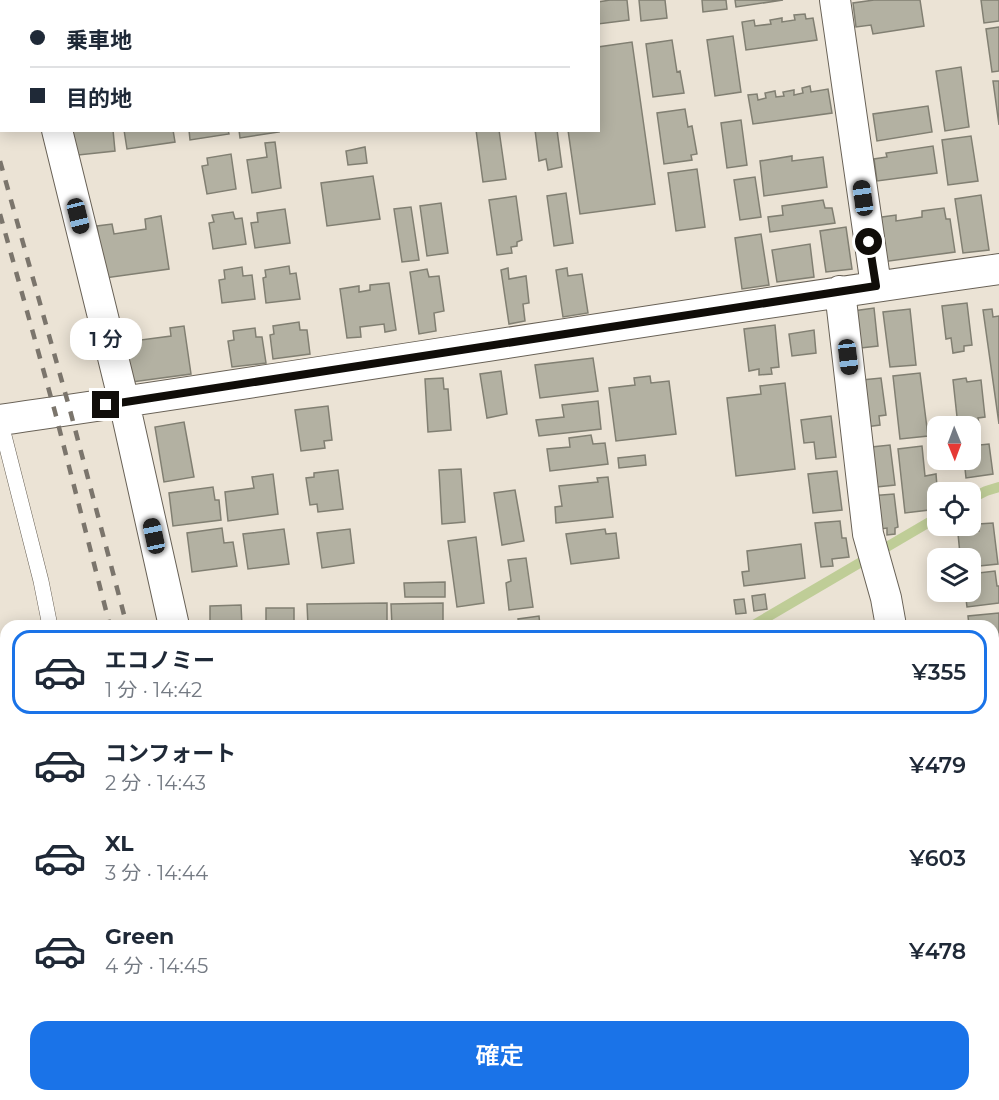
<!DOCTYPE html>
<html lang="ja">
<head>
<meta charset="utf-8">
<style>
	body { margin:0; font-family:Montserrat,"Noto Sans JP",sans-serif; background:#f2f2f3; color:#1f2937; height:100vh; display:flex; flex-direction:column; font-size:22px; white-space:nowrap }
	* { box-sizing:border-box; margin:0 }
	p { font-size:20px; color:#747a83 }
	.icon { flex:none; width:33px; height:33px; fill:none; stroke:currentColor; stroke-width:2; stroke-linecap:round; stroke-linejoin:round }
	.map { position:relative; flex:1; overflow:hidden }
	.side { position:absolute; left:0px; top:620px; width:999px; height:482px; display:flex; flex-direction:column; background:#fff; border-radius:18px 18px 0 0; box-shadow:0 3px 15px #0003 }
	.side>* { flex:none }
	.top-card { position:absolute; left:0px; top:0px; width:600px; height:132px; box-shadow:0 3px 15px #0003; display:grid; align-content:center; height:132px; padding:0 30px; background:#fff }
	.needle { width:39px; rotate:179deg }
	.controls { position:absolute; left:927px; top:416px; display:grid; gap:12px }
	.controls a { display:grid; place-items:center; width:54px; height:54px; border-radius:12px; background:#fff; box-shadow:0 3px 15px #0003; font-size:30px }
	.end { position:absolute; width:27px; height:27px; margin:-14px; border:8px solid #100d09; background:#fff; box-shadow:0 0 0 3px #fff }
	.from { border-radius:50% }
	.bubble { position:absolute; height:42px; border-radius:18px; background:#fff; box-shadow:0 3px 15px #0003; font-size:20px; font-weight:600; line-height:42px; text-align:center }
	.car { position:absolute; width:18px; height:36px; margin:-18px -9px; border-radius:8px; box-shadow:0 0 4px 2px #0007; background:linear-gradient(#222 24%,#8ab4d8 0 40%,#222 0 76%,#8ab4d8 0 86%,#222 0) }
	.top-card b { display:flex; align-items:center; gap:21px; height:57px; font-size:22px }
	.top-card b+b { border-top:2px solid #e0e1e3 }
	.top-card i { width:15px; height:15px; background:#1f2937 }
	ul { padding:10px 0 0; list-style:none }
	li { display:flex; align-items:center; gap:18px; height:84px; margin:0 12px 9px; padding:0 18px; border:3px solid transparent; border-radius:18px }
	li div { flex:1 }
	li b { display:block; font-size:22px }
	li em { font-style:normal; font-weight:600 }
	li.selected { border-color:#1a73e8 }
	li>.icon { width:54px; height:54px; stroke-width:1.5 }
	.button { display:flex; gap:12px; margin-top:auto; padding:12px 30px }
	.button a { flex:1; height:69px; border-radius:18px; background:#1a73e8; color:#fff; font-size:24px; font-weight:600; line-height:69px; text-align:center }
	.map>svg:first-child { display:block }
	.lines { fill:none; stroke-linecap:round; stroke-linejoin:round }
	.stream { stroke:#bfcd97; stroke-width:10 }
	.building { fill:#b3b1a2; stroke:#817f72; stroke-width:1.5 }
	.service-casing { stroke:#686156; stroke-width:16 }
	.minor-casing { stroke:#686156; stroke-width:32 }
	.service { stroke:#fff; stroke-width:15 }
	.minor { stroke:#fff; stroke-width:30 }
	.rail { stroke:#7b756c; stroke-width:4.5; stroke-dasharray:10 10; stroke-linecap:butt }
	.route { stroke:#100d09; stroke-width:8 }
</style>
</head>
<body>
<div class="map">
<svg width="999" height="1100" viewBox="0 0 999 1100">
	<rect width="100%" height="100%" fill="#ebe3d5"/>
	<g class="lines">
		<path class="stream" d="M970,499L986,491L999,487
			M752,626L938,517
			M0,1060L6,1057"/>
	</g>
	<path class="building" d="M66,0H119V2H66Z
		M610,0H627L629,20L598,24V2Z
		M639,0H665L667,18L641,21Z
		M702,0H726L727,9L703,12Z
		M735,0H783L736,7Z
		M874,0H920L924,26L873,34L871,25L856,27L853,3Z
		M981,0H999V21L984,23Z
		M805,14L806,19L813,18L817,40L746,50L742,22L754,20L755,26L771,24L770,20L782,18V22L795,20L794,15Z
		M999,27V71L992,72L986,29Z
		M733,36L741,92L715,96L707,40Z
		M672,40L677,72L680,71L684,93L653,97L646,44Z
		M632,42L655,204L580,214L568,130H598V47Z
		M961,67L969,127L945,131L936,71Z
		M993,81H999V125Z
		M810,86L811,92L828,89L832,113L753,124L748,95L757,94L758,100L766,98L765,93L775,91L776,97L784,96L783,92L794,90V95L803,93L802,88Z
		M928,106L932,132L877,141L873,114Z
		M685,109L688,127L692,126L697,154L691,155L692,160L664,164L657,113Z
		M741,120L747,165L727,168L721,123Z
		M66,130H113L115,151L69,156Z
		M124,130H173L175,142L127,149Z
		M189,130H228L229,134L190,140Z
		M239,130H278L279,132L240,138Z
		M476,130H499L506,179L483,182Z
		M535,130H557L562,167L548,170L546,159L539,161Z
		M971,136L978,181L948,185L942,140Z
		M275,142L281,188L252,193L247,160L267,157L265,143Z
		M933,146L937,173L877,181L874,159L887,157L886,153Z
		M365,147L367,163L348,165L346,151Z
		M231,154L236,189L207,194L202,166L208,165L207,158Z
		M792,156V161L823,157L827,187L764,196L760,161Z
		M697,169L705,227L676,231L668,173Z
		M373,176L380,219L327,226L321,183Z
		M755,177L761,217L740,220L734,180Z
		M566,193L573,243L554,246L547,196Z
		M981,195L989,250L963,253L955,199Z
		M516,196L522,240L517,242V246L511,247L512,253L497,255L489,200Z
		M823,200L825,208H832L835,223L770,232L768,217L783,215L782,206Z
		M441,203L448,253L427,256L420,206Z
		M411,207L419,260L402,262L394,209Z
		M944,208L946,219H950L955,252L882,262L875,218L896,215V221L922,217V211Z
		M285,209L290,243L255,248L251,223L258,222L257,213Z
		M233,212L235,219L242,218L246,244L213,249L209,223L214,222L212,215Z
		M161,216L169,269L105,278L97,226L112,224L114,234L146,229L145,219Z
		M846,227L852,269L826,272L820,231Z
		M761,234L769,285L742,289L735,238Z
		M810,244L814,277L777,282L772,250Z
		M289,266L290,274L296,273L300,299L266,303L263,278L266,277L265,270Z
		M242,267L243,276L252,275L255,299L222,303L219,280L225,279L224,270Z
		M508,268L509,279L526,276L529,303L523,304L525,321L509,324L501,270Z
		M567,268L568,276L582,274L588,313L563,317L556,270Z
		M427,269L429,277L439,276L444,311L434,313L436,331L419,334L410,272Z
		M389,283L396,330L385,332L384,324L360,327L361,337L347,338L340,289L359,286V292L370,290V285Z
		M967,303L972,345L964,346V351L953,353L951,338L946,339L942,306Z
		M874,308L878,346L852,349L853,311Z
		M910,309L916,365L890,367L883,312Z
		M992,309L993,317L999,316V424L983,310Z
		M299,322L300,330H307L310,354L273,359L270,335L274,334L273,326Z
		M775,325L779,367L771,368L772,374L759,375V369L749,371L744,329Z
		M184,326L191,374L132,382L125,336L140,334L141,340L171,336L170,328Z
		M255,328L256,337H262L266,363L232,367L228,341L234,340L233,331Z
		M814,330L816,353L792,356L789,334Z
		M593,358L598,391L540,398L535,365Z
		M501,371L507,414L487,418L480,374Z
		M920,373L928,436L900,439L893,376Z
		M650,376L651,383L669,381L676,434L616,441L609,388L635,385L634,378Z
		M443,378L444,389H448L451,430L428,432L425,379Z
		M881,378L886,415L879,416L880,425L858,428L852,381Z
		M966,378L967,382L981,380L985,417L978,418L980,429L970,431V426H958L953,380Z
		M785,383L795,469L736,476L727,398L761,394L760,386Z
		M598,401L601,429L539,436L536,420L564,417L562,405Z
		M328,406L332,440L324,441L325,448L301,451L295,410Z
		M831,416L836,457L816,459L814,442L804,443L801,420Z
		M184,422L194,477L164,482L155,427Z
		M591,435L593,444L605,443L608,464L550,471L547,449L570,447L569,438Z
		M989,444L993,474L966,478L964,459H970V446Z
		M890,445L895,485L867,488L862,448Z
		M922,446L925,476L936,474L938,499L928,500L929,510L905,513L898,449Z
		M645,455L646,465L619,468L618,458Z
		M461,469L465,522L442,524L439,470Z
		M338,470L343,509L318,512L317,504L310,505L306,478L314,477V473Z
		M837,471L842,510L813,513L808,474Z
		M273,474L278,514L228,521L225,492L254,488L252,477Z
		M608,477L613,517L556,523L555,507L562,506L559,486L598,482L597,478Z
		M213,487L215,500H219L221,520L173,526L169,493Z
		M515,490L524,541L502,545L494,493Z
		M894,494L898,527L895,528V534L887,535V528L873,530L869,496Z
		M840,521L842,538H846L849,557L832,559L833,566L821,567L815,523Z
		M993,523L998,564L970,567V558H965L964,554H960L958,534L979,531L978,524Z
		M222,528L224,543L233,542L237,566L192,572L187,533Z
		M284,529L289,564L248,569L243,534Z
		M350,529L354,563L322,568L317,533Z
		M605,529L606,534L616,533L619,558L571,564L566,534Z
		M476,537L484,603L457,607L448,541Z
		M801,544L805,578L744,586L742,572L749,571L747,551Z
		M526,558L533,607L509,610L506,583L511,581L508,560Z
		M995,571L997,586H999V603L967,607L965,591H970V574Z
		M445,582V597H405L404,583Z
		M765,594L767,609L754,611L752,596Z
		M744,599L746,613L736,614L734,600Z
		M387,603V626H308L307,604Z
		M443,603V626H392L391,604Z
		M241,605L242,626H195L210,625V606Z
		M266,608H294V626H251L266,625Z
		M999,613V644L993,645V626H969L968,616Z
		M539,616L540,626H519L518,619Z
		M939,621L940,626H899Z
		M993,653H999V687H993Z
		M999,720V769L993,770V721Z
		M999,787V809L995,810L993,788Z
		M0,804L6,848V875L0,876Z
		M6,892V985L0,986V893Z
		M6,1090L8,1100H0V1091Z
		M58,1095H87L88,1100H59Z
		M115,1095H161L162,1100H116Z
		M303,1095H329V1098L304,1100Z
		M594,1095H611V1100H595Z
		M654,1095H688L689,1100H655Z
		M823,1095H871L872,1100H824Z
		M924,1095H974V1100H925Z"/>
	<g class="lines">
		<defs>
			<path id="service" d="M0,420L41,581L50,626
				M435,1095L436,1100
				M698,1095L699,1100"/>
			<path id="minor" d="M25,0V2
				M835,0L876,286
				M57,130L124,402L174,626
				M840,291L868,534L886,598L891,626
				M0,420C333,372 666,316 999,269
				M993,859H999
				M0,1010L6,1008
				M181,1095L182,1100
				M283,1095L284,1100"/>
		</defs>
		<use href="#service" class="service-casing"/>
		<use href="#minor" class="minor-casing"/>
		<use href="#service" class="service"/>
		<use href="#minor" class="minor"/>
		<path class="rail" d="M0,161L70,410L127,626
			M0,214L55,412L110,626
			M231,1095L232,1100
			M247,1095L248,1100"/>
	</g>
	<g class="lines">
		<path class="route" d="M106,405L876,286L869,242"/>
	</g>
</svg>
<div class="controls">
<a><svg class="needle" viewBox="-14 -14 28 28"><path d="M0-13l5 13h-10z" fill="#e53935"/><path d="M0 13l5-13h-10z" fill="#747a83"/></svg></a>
<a><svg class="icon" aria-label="locate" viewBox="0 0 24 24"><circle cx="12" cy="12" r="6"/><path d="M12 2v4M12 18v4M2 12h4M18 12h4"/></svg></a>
<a><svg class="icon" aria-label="layers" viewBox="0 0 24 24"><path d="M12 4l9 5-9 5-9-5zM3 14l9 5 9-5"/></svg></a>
</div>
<i class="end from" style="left:869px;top:242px"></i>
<i class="end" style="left:106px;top:405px"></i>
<div class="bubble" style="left:70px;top:318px;width:72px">1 分</div>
<i class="car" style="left:863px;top:198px;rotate:352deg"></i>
<i class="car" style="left:78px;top:216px;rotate:166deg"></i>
<i class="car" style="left:848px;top:357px;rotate:173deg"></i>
<i class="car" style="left:154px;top:536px;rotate:348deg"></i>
<div class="top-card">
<b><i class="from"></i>乗車地</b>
<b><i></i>目的地</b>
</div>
<section class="side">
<ul>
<li class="selected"><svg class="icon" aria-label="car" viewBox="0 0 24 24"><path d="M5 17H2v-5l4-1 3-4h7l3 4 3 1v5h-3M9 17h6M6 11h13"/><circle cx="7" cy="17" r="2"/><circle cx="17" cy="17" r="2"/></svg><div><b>エコノミー</b><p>1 分 · 14:42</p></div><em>¥355</em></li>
<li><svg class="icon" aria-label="car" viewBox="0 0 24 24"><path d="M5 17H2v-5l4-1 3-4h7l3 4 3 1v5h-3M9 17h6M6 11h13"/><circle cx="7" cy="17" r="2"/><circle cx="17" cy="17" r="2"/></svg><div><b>コンフォート</b><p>2 分 · 14:43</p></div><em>¥479</em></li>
<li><svg class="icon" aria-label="car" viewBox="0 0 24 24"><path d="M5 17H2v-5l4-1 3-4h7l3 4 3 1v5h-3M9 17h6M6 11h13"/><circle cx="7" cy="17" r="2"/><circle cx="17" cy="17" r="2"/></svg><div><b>XL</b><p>3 分 · 14:44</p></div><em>¥603</em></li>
<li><svg class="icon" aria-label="car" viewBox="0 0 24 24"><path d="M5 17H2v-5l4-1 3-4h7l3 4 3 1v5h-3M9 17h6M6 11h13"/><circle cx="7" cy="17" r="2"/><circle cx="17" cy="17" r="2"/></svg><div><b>Green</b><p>4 分 · 14:45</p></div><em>¥478</em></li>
</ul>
<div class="button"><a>確定</a></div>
</section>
</div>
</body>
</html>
